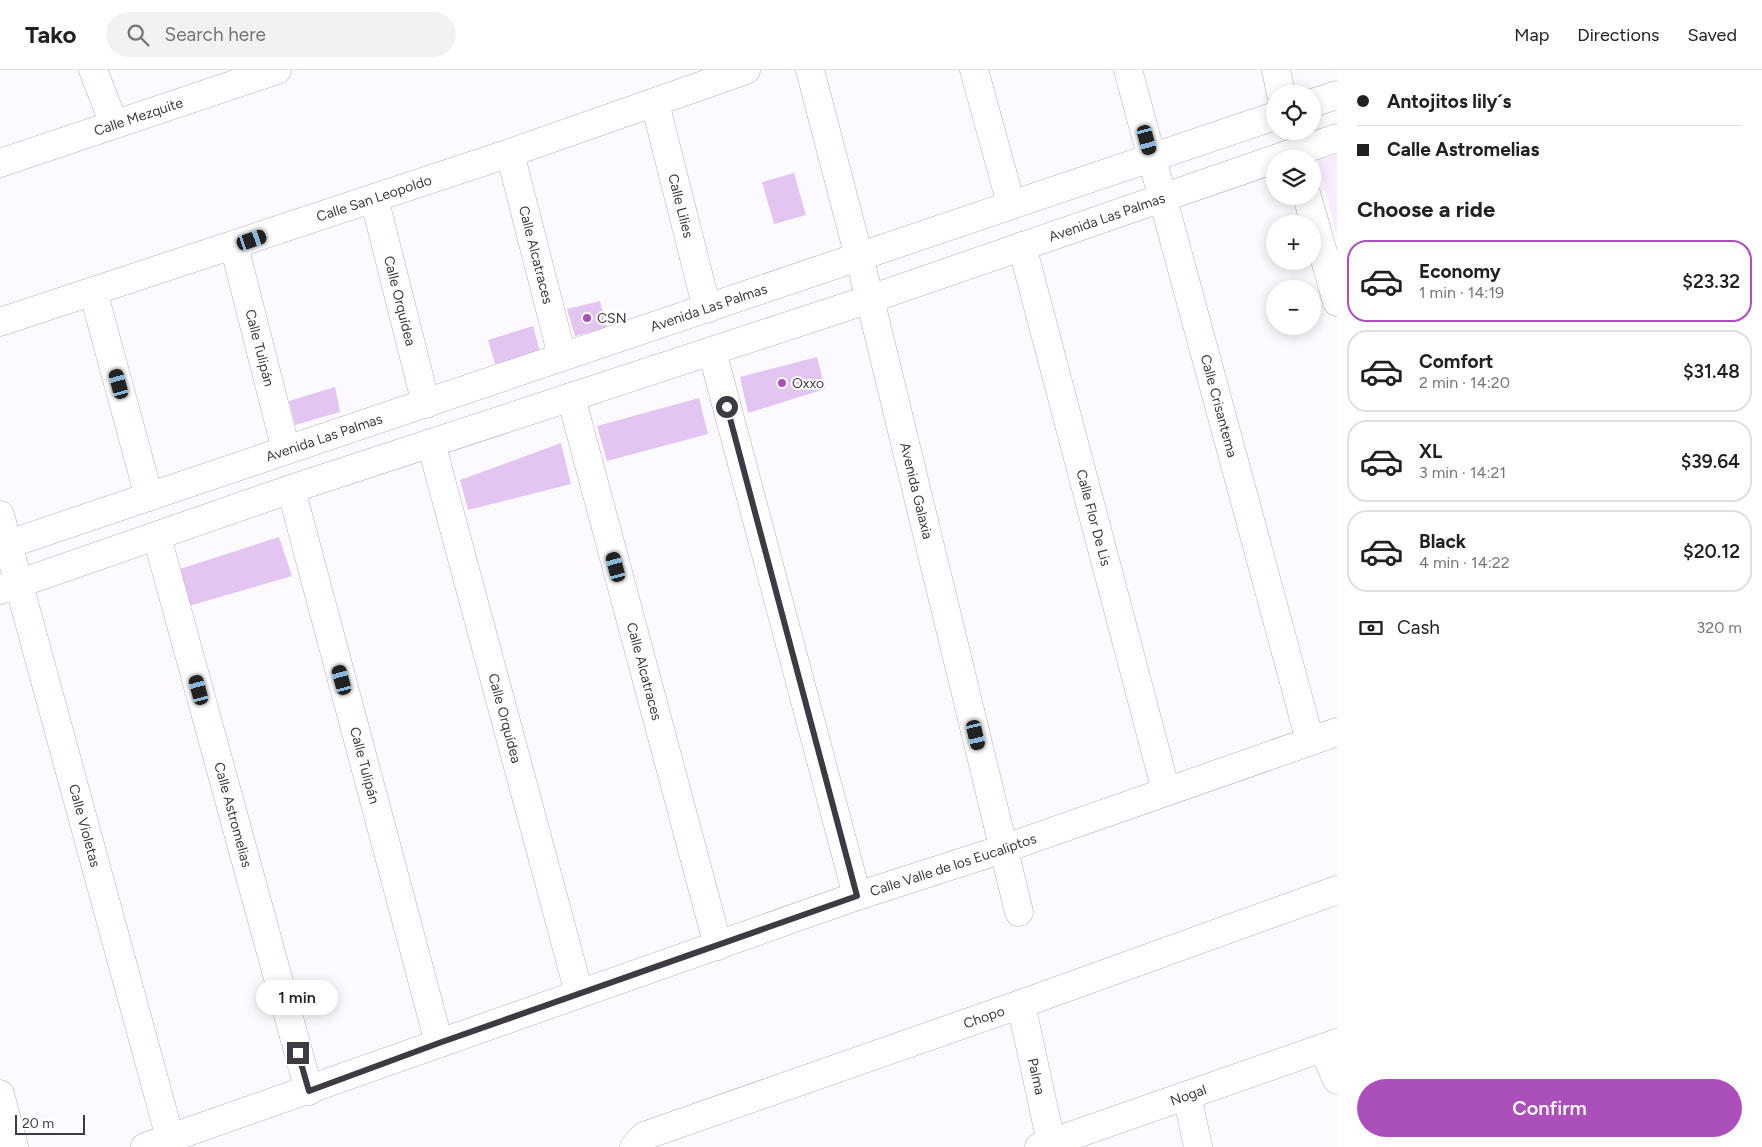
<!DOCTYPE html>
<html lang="en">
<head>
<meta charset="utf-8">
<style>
	body { margin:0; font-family:Figtree,sans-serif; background:#f2f2f2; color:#202124; height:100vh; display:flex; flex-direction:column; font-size:19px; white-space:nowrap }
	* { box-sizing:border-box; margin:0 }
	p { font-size:16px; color:#757577 }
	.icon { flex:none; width:28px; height:28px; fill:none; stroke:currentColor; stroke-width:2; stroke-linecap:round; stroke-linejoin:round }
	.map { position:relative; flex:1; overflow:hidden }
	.sheet { display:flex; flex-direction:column; background:#fff; width:425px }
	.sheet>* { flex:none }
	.guide { display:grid; align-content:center; height:110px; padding:0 20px; background:#fff }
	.controls { position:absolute; left:1266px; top:15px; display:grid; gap:10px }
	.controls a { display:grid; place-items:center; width:55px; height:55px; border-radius:50%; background:#fff; box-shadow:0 2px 12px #0003; font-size:25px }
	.scale { position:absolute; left:15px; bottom:12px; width:70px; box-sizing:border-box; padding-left:5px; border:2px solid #3e3942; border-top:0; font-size:14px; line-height:18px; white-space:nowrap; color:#3e3942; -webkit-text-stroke:4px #fff; paint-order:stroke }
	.end { position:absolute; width:22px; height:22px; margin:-11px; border:6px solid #3e3942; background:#fff; box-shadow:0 0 0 2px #fff }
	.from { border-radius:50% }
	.bubble { position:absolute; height:35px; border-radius:18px; background:#fff; box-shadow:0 2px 12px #0003; font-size:16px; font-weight:600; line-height:35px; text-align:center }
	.car { position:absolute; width:15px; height:30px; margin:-15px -8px; border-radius:6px; box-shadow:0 0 4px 1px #0007; background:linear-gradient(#222 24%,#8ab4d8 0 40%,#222 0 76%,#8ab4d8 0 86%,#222 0) }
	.guide b { display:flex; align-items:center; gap:18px; height:48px; font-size:19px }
	.guide b+b { border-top:1px solid #e0e0e0 }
	.guide i { width:12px; height:12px; background:#202124 }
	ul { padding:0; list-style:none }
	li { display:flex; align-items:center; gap:15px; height:82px; margin:0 10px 8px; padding:0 10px; border:2px solid #e0e0e0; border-radius:20px }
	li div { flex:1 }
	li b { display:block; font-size:19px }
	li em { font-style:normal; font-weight:600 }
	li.current { border-color:#ab4fba }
	li>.icon { width:45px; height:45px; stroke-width:1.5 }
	h2 { padding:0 20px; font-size:22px; line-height:60px }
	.pay { display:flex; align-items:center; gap:12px; height:55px; padding:0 20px; font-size:19px }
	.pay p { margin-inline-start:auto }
	.action { display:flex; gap:10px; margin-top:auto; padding:10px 20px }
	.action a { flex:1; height:58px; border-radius:30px; background:#ab4fba; color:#fff; font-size:20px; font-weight:600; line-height:58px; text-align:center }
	header { display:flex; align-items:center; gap:30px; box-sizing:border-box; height:70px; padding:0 25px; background:#fff; border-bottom:1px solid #e0e0e0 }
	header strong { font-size:24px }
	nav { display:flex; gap:28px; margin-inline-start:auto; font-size:18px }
	.search { width:350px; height:45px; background:#f2f2f2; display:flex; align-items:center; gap:12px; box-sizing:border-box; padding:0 18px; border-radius:28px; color:#757577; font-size:19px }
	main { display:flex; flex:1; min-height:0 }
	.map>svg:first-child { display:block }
	.built { fill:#f8ecfe }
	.building { fill:#e2c6f1 }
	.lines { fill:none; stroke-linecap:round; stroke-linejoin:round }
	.minor-casing { stroke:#b9aac0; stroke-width:29 }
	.minor { stroke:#fff; stroke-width:28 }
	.route { stroke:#3e3942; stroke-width:6 }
	.poi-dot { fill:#ab4fba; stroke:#fff; stroke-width:2 }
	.labels { text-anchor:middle; stroke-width:4; stroke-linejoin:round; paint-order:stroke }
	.street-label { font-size:14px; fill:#3e3942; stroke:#fff }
	.poi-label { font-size:14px; fill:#3e3942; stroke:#fff; text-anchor:start }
</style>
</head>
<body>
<header>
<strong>Tako</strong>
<div class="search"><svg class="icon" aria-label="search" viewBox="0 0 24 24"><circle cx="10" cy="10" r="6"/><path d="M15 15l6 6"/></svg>Search here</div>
<nav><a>Map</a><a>Directions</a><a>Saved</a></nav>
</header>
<main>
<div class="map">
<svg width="1337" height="1077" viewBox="0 0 1337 1077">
	<rect width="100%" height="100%" fill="#fdfaff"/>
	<path class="built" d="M1337,84V166L1318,90Z"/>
	<path class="building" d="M794,103L806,145L774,154L762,112Z
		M600,231L607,258L575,266L567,239Z
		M533,256L540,282L495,294L488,270Z
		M817,287L825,319L748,343L740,307Z
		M335,317L340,342L295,355L289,331Z
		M699,328L708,364L607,391L597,356Z
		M561,373L571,414L468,440L460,410Z
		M279,467L292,506L189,536L180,499Z"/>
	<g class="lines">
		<defs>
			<g id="minor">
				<path d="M93,0L114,54"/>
				<path id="s1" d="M810,0L870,229L1019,842"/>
				<path d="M974,0L1011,134"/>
				<path id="s2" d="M1128,0L1310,671"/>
				<path d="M1276,0L1281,24"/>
				<path id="s3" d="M655,33L707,239"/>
				<path d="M1312,33L1337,25"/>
				<path id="s4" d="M510,83L562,286"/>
				<path d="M1275,89L1337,68"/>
				<path id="s5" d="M0,93L277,0"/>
				<path d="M1307,126L1337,232"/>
				<path id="s6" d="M374,128L426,334"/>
				<path id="s7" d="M234,176L286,380"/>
				<path id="s8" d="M1022,176L1166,721"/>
				<path d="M93,221L149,427"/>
				<path id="s9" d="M0,252L510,83L746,0"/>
				<path d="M712,281L857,826"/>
				<path id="s10" d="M571,327L718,876"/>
				<path id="s11" d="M431,373L579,923"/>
				<path id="s12" d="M291,419L439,973"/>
				<path id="s13" d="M0,445L170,1068"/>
				<path id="s14" d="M157,467L309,1021"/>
				<path id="s15" d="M0,477L1275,46"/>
				<path id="s16" d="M0,520L291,419L870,229L1275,89"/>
				<path id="s17" d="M1021,934L1052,1077"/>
				<path d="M1323,979L1337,1010"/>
				<path d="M0,1024L14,1077"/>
				<path d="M1187,1025L1198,1077"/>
				<path id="s18" d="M145,1077L857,826L1003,779L1337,662"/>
				<path id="s19" d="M634,1077L644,1066L1021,934L1337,820"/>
				<path id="s20" d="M1039,1077L1337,973"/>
			</g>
		</defs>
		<use href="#minor" class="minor-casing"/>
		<use href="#minor" class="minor"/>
	</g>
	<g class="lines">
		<path class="route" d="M298,983L309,1021L439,973L857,826L727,337"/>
	</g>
	<g class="poi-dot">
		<circle cx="587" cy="248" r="5"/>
		<circle cx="782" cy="313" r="5"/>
	</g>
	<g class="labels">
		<g class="street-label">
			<text dy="5" stroke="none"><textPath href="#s5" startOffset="146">Calle Mezquite</textPath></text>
			<text dy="5" stroke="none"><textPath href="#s9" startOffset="394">Calle San Leopoldo</textPath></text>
			<text dy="5" stroke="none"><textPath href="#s3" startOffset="106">Calle Lilies</textPath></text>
			<text dy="5" stroke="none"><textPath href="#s16" startOffset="1168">Avenida Las Palmas</textPath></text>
			<text dy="5" stroke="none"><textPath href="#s4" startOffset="105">Calle Alcatraces</textPath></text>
			<text dy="5" stroke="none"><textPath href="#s6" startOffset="106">Calle Orquídea</textPath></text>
			<text dy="5" stroke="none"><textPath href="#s15" startOffset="748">Avenida Las Palmas</textPath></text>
			<text dy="5" stroke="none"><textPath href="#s7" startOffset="105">Calle Tulipán</textPath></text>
			<text dy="5" stroke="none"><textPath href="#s2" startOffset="348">Calle Crisantema</textPath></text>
			<text dy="5" stroke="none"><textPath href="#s15" startOffset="342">Avenida Las Palmas</textPath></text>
			<text dy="5" stroke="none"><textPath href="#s1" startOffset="434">Avenida Galaxia</textPath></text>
			<text dy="5" stroke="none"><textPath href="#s8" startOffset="281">Calle Flor De Lis</textPath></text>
			<text dy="5" stroke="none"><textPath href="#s10" startOffset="284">Calle Alcatraces</textPath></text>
			<text dy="5" stroke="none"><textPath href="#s11" startOffset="285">Calle Orquídea</textPath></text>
			<text dy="5" stroke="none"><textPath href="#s12" startOffset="286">Calle Tulipán</textPath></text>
			<text dy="5" stroke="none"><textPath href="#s14" startOffset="288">Calle Astromelias</textPath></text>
			<text dy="5" stroke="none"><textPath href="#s13" startOffset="322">Calle Violetas</textPath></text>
			<text dy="5" stroke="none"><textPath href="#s18" startOffset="856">Calle Valle de los Eucaliptos</textPath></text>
			<text dy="5" stroke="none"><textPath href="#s19" startOffset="375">Chopo</textPath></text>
			<text dy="5" stroke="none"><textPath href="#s17" startOffset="74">Palma</textPath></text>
			<text dy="5" stroke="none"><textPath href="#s20" startOffset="158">Nogal</textPath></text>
		</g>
		<g class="poi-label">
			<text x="597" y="253">CSN</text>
			<text x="792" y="318">Oxxo</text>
		</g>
	</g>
</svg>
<div class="controls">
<a><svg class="icon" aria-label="locate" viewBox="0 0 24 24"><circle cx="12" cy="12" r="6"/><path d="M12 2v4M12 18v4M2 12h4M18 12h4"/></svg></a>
<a><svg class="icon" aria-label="layers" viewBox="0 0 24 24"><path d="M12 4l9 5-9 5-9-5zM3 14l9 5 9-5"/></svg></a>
<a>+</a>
<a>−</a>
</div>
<div class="scale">20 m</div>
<i class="end from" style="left:727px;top:337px"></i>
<i class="end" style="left:298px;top:983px"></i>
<div class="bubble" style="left:256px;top:910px;width:82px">1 min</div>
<i class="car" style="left:1147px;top:70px;rotate:165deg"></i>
<i class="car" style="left:252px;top:170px;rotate:71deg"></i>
<i class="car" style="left:119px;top:314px;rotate:345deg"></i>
<i class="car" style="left:616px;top:497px;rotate:345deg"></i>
<i class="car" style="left:342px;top:610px;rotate:345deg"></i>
<i class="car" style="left:199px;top:620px;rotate:345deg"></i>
<i class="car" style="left:976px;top:665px;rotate:167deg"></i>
</div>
<section class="sheet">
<div class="guide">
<b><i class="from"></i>Antojitos lily´s</b>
<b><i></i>Calle Astromelias</b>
</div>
<h2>Choose a ride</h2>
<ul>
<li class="current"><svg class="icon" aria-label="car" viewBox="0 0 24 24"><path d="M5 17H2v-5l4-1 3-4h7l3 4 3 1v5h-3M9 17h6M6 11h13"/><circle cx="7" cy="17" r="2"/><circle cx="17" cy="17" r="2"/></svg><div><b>Economy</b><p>1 min · 14:19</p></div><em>$23.32</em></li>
<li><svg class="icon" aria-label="car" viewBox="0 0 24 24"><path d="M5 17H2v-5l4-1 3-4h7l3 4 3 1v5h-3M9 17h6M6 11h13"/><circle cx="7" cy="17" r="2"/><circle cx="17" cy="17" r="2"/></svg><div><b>Comfort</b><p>2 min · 14:20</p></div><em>$31.48</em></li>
<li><svg class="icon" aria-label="car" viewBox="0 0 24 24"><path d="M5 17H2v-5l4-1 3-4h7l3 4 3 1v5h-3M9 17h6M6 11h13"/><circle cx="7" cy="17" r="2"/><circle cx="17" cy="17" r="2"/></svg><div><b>XL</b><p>3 min · 14:21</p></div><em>$39.64</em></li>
<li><svg class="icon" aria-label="car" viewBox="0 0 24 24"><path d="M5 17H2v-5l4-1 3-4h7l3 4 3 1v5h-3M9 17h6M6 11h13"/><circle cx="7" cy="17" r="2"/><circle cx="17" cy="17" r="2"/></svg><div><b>Black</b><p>4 min · 14:22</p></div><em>$20.12</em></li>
</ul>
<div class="pay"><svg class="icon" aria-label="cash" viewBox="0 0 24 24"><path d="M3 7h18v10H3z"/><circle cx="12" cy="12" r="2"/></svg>Cash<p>320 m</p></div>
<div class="action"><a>Confirm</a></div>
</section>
</main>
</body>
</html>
